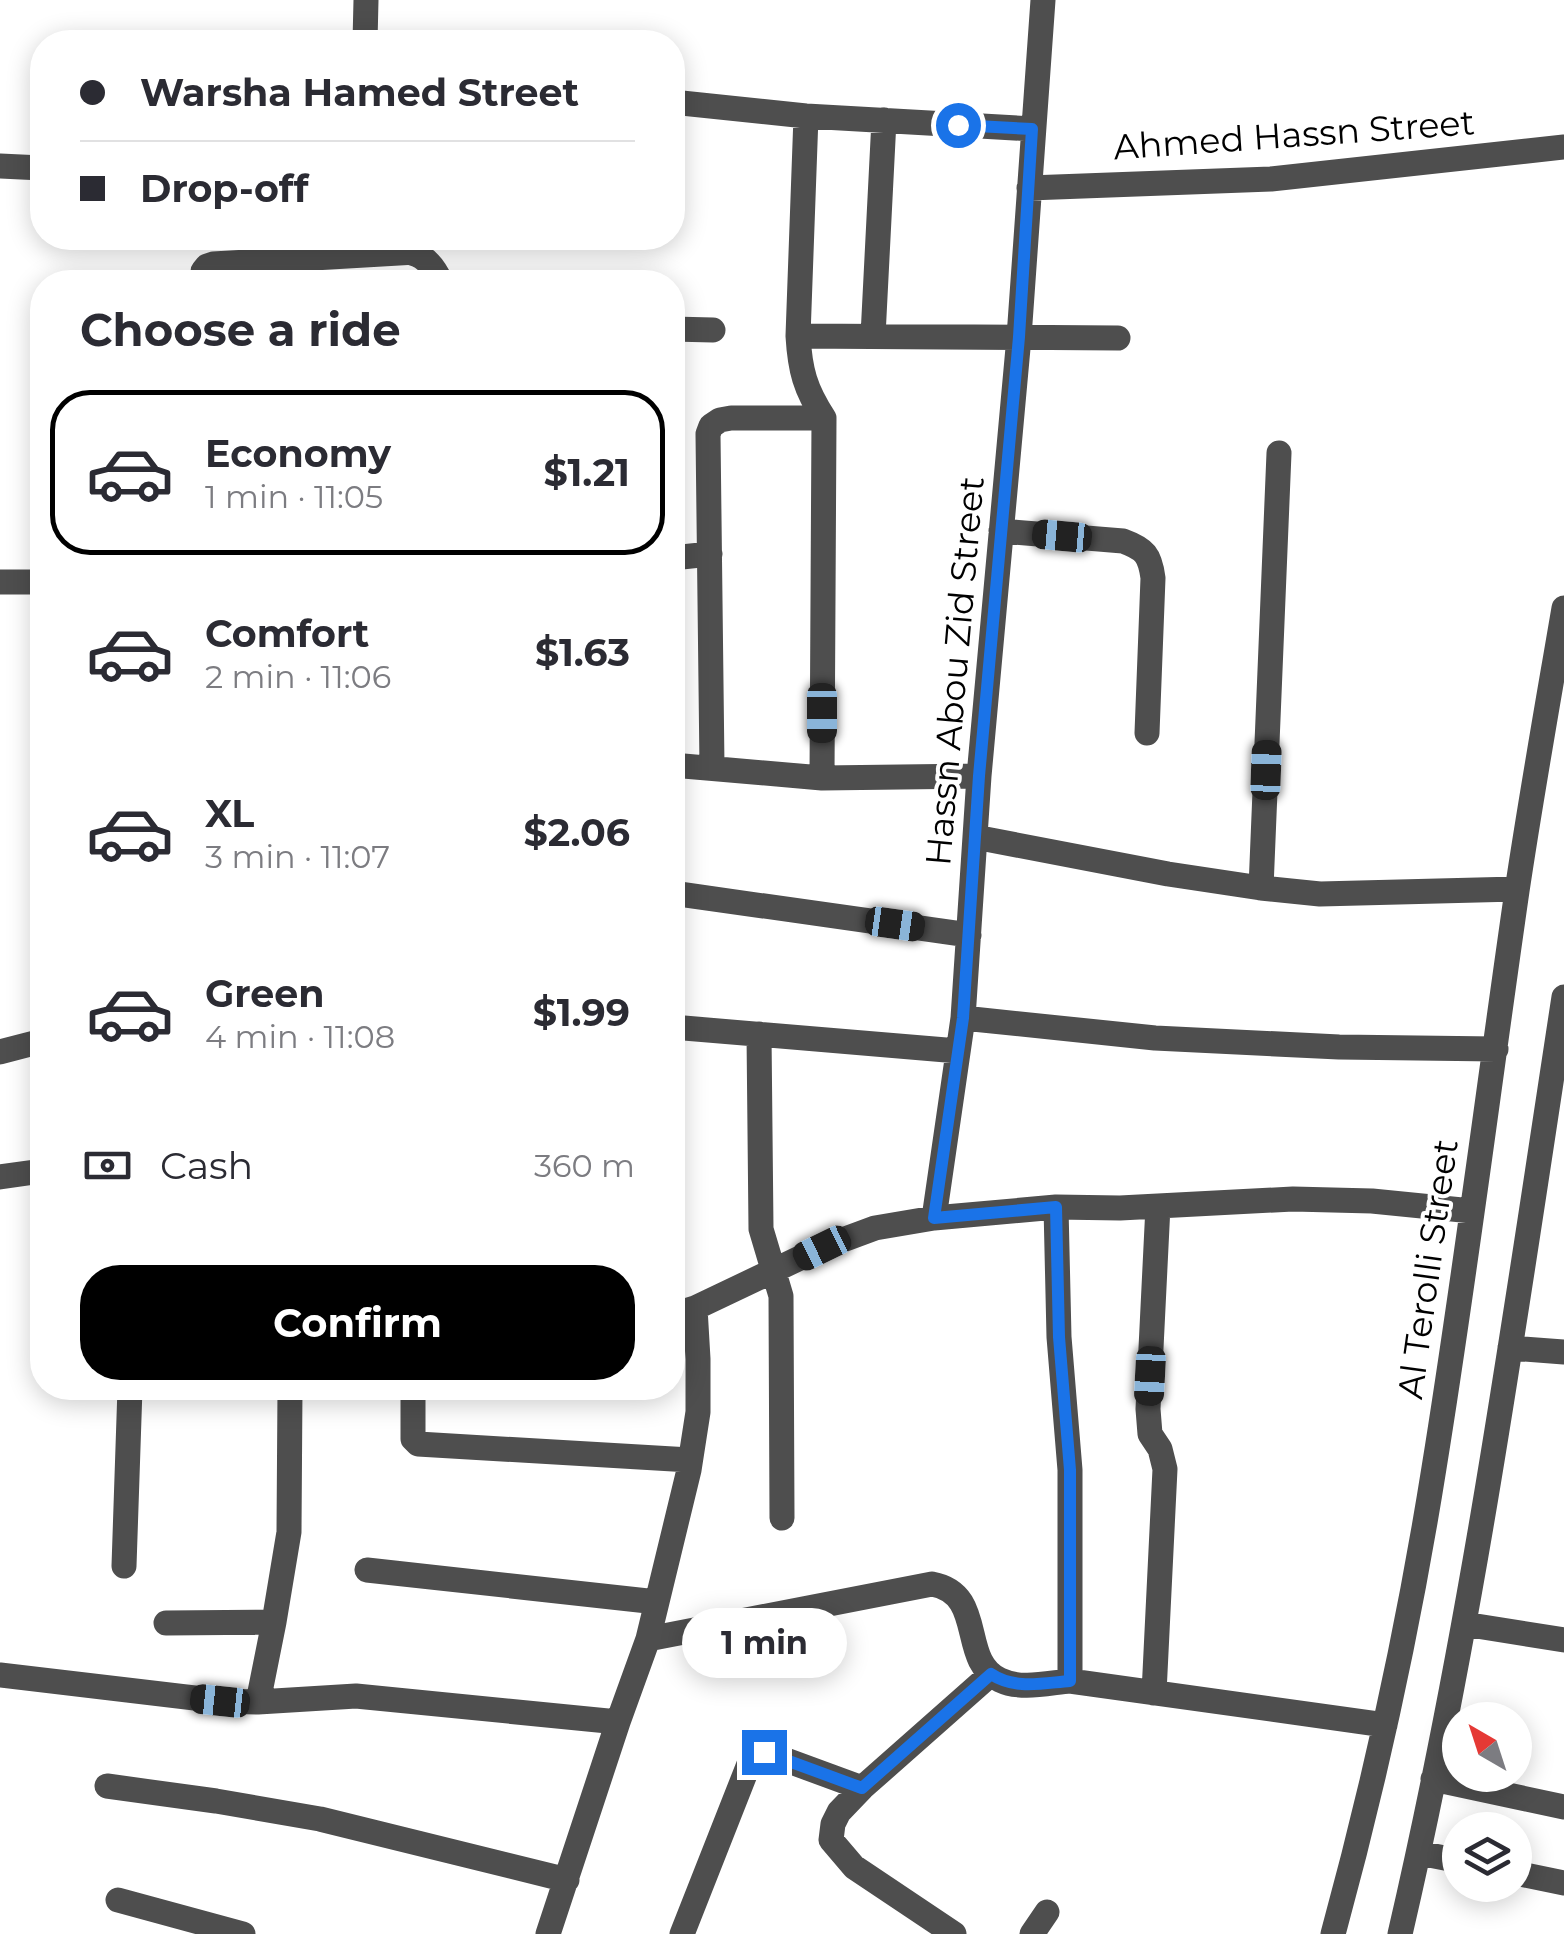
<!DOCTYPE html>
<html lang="en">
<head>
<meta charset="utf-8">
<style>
	body { margin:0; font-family:Montserrat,sans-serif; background:#f7f7f7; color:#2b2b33; height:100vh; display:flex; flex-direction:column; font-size:38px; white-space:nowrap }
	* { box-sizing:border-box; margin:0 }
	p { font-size:32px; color:#7c7c81 }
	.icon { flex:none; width:55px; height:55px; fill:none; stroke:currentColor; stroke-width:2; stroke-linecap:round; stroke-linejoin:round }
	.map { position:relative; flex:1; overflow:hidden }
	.details { position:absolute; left:30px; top:270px; width:655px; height:1130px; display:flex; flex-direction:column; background:#fff; border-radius:40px; box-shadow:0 5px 25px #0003 }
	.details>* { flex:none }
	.hud { position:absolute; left:30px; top:30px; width:655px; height:220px; border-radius:40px; box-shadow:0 5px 25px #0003; display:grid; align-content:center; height:220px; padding:0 50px; background:#fff }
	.needle { width:65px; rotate:321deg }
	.buttons { position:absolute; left:1442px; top:1702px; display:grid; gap:20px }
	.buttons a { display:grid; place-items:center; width:90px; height:90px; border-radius:50%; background:#fff; box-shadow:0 5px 25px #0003; font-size:50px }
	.end { position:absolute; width:45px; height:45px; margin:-22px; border:12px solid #1a73e8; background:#fff; box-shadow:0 0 0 5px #fff }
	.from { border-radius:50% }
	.bubble { position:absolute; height:70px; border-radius:35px; background:#fff; box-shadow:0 5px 25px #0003; font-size:32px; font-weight:700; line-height:70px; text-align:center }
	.car { position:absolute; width:30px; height:60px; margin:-30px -15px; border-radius:12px; box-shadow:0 0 8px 2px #0007; background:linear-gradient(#222 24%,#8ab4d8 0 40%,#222 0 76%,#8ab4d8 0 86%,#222 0) }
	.hud b { display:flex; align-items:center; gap:35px; height:95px; font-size:38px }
	.hud b+b { border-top:2px solid #e1e1e2 }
	.hud i { width:25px; height:25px; background:#2b2b33 }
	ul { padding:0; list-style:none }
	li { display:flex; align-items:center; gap:30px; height:165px; margin:0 20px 15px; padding:0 30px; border:5px solid transparent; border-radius:40px }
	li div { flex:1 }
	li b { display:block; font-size:38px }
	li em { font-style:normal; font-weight:700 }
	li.active { border-color:#000 }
	li>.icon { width:90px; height:90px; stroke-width:1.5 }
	h2 { padding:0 50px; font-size:45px; line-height:120px }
	.pay { display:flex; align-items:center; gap:25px; height:110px; padding:0 50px; font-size:38px }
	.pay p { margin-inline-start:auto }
	.button { display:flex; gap:20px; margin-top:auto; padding:20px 50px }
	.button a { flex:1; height:115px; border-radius:40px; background:#000; color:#fff; font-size:40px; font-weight:700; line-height:115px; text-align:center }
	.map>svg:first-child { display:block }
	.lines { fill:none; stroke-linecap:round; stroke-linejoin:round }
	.minor { stroke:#4e4e4e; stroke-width:25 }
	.route { stroke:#1a73e8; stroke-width:12 }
	.labels { text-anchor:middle; stroke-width:8; stroke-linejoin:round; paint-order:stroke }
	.street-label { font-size:35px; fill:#000; stroke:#fff }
</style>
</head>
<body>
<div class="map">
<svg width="1564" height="1934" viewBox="0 0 1564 1934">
	<rect width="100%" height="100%" fill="#fff"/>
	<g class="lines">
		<path class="minor" d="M365,42L366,0
			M672,102L806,116L1033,129
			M806,116L798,336C800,370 805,389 824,418L822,778
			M0,166L42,168
			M1029,188L1271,179L1564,147
			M368,238C397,260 421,238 441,282
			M203,282V271L207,266L213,264L416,252
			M672,329L713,330
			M798,336L1118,338
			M873,336L884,120
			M1001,531L1123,541C1145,549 1150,555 1153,578L1147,733
			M672,558L710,554
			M0,582H42
			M672,765L822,778L979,776
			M712,767L708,434L711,426L720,420L731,418H824
			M975,837L1168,874L1261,888L1320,894L1517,889
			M1261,888L1279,453
			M672,893L969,935
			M963,1018L1155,1038L1339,1047L1496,1049
			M672,1027L958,1051
			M759,1034L761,1229L781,1296L782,1518
			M0,1052L42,1041
			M0,1177L42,1171
			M1056,1207L1059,1337L1070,1470V1681
			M934,1218L963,1018L979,776L1019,337L1043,0
			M672,1315L695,1308L821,1248L875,1228L934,1218L1056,1207L1120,1208L1293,1199L1372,1201L1472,1211
			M1510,1348L1564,1352
			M413,1388V1439L418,1444L690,1460
			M124,1566L130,1388
			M367,1570L657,1602
			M166,1623L274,1622
			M1464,1624L1564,1640
			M648,1639L932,1584C987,1594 958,1661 1000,1680C1021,1690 1048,1683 1070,1681L1385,1725
			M0,1675L220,1701L258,1702L356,1696L618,1722
			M1154,1693L1165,1469L1160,1449L1150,1434L1148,1409L1158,1206
			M258,1702L274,1622L289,1532L290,1388
			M1433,1779L1564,1807
			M107,1786L216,1801L320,1819L567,1880
			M1419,1853L1460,1861
			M1515,1873L1564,1883
			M118,1900L243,1934
			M548,1934L618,1722L648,1639L689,1470L698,1412V1359L695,1308
			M682,1934L751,1759L757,1753L764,1752L862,1788
			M954,1934L854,1867L831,1840L833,1824L839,1812L862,1788L991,1674
			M1032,1934L1047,1912
			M1333,1934C1375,1781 1409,1625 1434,1468C1465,1277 1489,1084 1517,891C1531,797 1548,702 1564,608
			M1400,1934C1472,1625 1516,1310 1564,997"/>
	</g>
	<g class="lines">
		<path class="route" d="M764,1752L862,1788L991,1674C1015,1690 1043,1683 1070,1681V1470L1059,1337L1056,1207L934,1218L963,1018L979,776L1019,337L1032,129L958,125"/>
	</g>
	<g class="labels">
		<g class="street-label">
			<text transform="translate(1294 135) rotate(-4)" y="12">Ahmed Hassn Street</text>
			<text transform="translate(955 671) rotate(-85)" y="12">Hassn Abou Zid Street</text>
			<text transform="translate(1428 1269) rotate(-82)" y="12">Al Terolli Street</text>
		</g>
	</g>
</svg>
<div class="buttons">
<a><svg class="needle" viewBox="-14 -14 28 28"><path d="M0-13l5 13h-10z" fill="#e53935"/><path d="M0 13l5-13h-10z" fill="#7c7c81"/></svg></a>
<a><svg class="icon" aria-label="layers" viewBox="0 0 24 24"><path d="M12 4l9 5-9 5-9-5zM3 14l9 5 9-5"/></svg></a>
</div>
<i class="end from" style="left:958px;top:125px"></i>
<i class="end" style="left:764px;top:1752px"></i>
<div class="bubble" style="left:682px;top:1608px;width:165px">1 min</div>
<i class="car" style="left:1062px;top:536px;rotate:275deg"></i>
<i class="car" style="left:822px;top:713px;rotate:180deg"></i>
<i class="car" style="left:1266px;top:770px;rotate:2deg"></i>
<i class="car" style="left:895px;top:924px;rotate:98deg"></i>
<i class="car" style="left:822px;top:1248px;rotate:244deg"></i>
<i class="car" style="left:1150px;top:1376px;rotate:183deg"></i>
<i class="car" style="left:220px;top:1701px;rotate:276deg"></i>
<div class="hud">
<b><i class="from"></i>Warsha Hamed Street</b>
<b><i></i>Drop-off</b>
</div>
<section class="details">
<h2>Choose a ride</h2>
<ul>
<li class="active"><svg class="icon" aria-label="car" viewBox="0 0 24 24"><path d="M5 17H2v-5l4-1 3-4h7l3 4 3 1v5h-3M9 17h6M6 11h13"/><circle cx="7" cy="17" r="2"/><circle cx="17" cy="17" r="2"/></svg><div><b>Economy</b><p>1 min · 11:05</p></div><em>$1.21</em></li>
<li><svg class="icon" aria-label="car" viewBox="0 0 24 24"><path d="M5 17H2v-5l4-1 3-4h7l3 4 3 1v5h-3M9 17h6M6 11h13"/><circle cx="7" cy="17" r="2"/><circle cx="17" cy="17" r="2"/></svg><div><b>Comfort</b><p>2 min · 11:06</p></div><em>$1.63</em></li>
<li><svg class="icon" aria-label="car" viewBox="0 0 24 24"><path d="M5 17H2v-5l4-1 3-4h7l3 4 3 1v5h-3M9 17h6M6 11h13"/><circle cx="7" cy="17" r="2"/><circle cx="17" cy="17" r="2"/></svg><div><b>XL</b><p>3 min · 11:07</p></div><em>$2.06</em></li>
<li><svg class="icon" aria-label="car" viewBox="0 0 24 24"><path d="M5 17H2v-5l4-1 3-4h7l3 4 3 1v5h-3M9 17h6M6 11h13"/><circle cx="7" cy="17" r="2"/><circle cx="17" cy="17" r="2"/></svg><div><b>Green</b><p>4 min · 11:08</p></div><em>$1.99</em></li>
</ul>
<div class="pay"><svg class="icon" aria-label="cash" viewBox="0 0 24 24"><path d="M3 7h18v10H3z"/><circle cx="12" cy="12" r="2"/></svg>Cash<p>360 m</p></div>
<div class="button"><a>Confirm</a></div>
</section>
</div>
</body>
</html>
